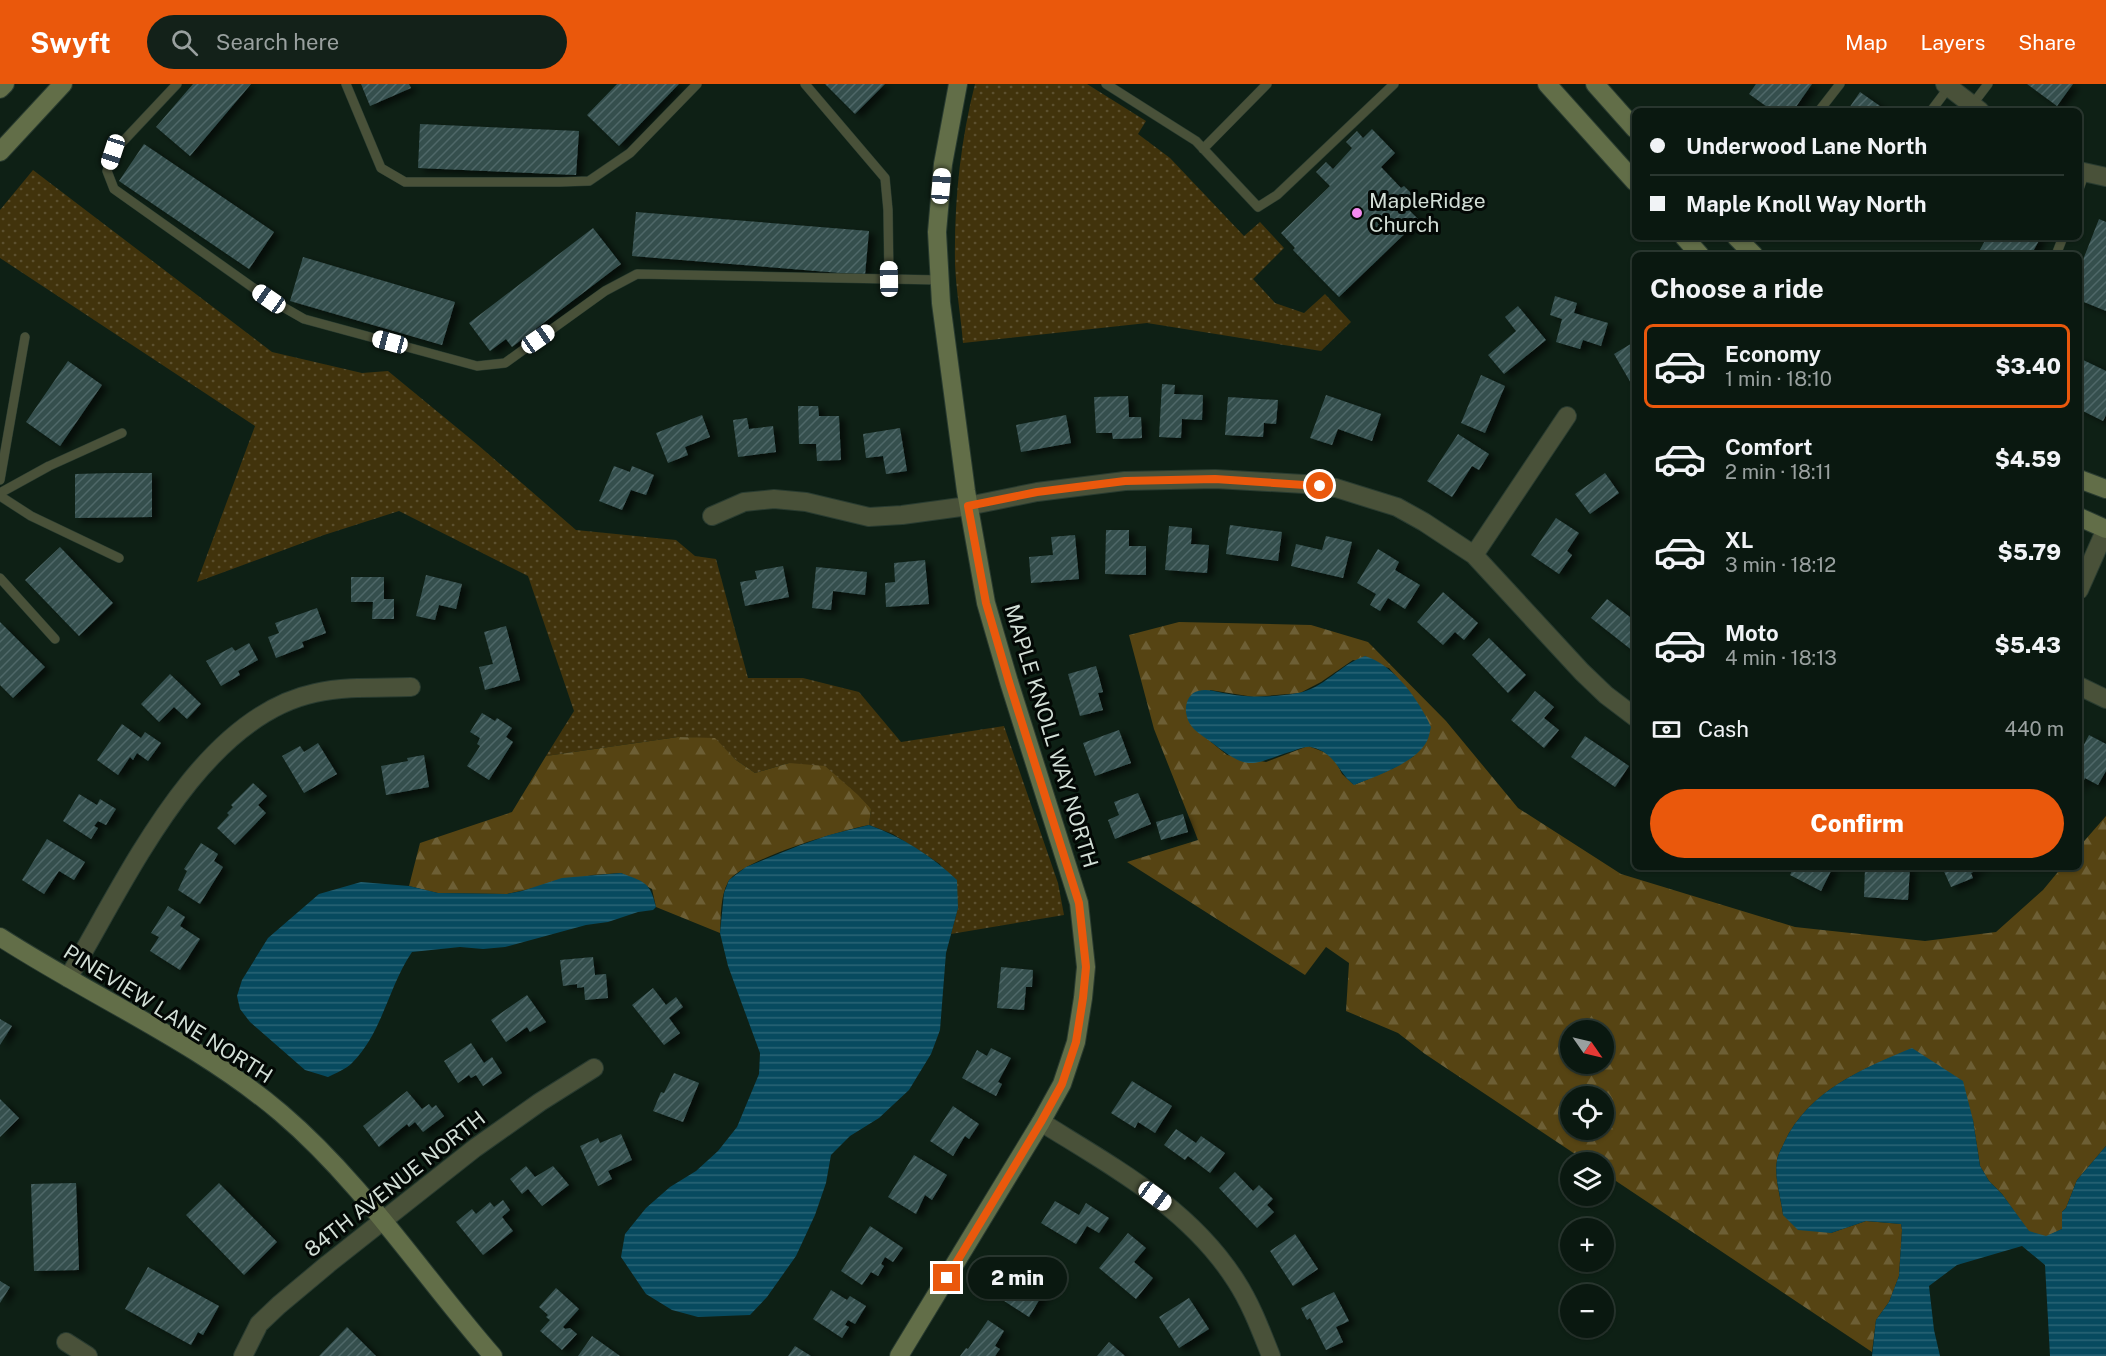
<!DOCTYPE html>
<html lang="en">
<head>
<meta charset="utf-8">
<style>
	body { margin:0; font-family:"Public Sans",sans-serif; background:#132119; color:#f1f3f6; height:100vh; display:flex; flex-direction:column; font-size:22px; white-space:nowrap }
	* { box-sizing:border-box; margin:0 }
	p { font-size:20px; color:#99a09f }
	.icon { flex:none; width:33px; height:33px; fill:none; stroke:currentColor; stroke-width:2; stroke-linecap:round; stroke-linejoin:round }
	.map { position:relative; flex:1; overflow:hidden }
	.panel { position:absolute; left:1632px; top:168px; width:450px; height:618px; display:flex; flex-direction:column; background:#0a1810; border-radius:9px; box-shadow:0 2px 4px #0004,0 0 0 2px #2a3730 }
	.panel>* { flex:none }
	.hud { position:absolute; left:1632px; top:24px; width:450px; height:132px; border-radius:9px; box-shadow:0 2px 4px #0004,0 0 0 2px #2a3730; display:grid; align-content:center; height:132px; padding:0 18px; background:#0a1810 }
	.needle { width:39px; rotate:124deg }
	.buttons { position:absolute; left:1560px; top:936px; display:grid; gap:12px }
	.buttons a { display:grid; place-items:center; width:54px; height:54px; border-radius:50%; background:#0a1810; box-shadow:0 2px 4px #0004,0 0 0 2px #2a3730; font-size:30px }
	.end { position:absolute; width:27px; height:27px; margin:-14px; border:8px solid #ea580c; background:#fff; box-shadow:0 0 0 3px #fff }
	.from { border-radius:50% }
	.bubble { position:absolute; height:42px; border-radius:21px; background:#0a1810; box-shadow:0 2px 4px #0004,0 0 0 2px #2a3730; font-size:20px; font-weight:800; line-height:42px; text-align:center }
	.car { position:absolute; width:18px; height:36px; margin:-18px -9px; border-radius:8px; box-shadow:0 0 4px 2px #0007; background:linear-gradient(#fff 24%,#345 0 40%,#fff 0 76%,#345 0 86%,#fff 0) }
	.hud b { display:flex; align-items:center; gap:21px; height:57px; font-size:22px }
	.hud b+b { border-top:2px solid #2a3730 }
	.hud i { width:15px; height:15px; background:#f1f3f6 }
	ul { padding:0; list-style:none }
	li { display:flex; align-items:center; gap:18px; height:84px; margin:0 12px 9px; padding:0 6px; border:3px solid transparent; border-radius:9px }
	li div { flex:1 }
	li b { display:block; font-size:22px }
	li em { font-style:normal; font-weight:800 }
	li.on { border-color:#ea580c }
	li>.icon { width:54px; height:54px; stroke-width:1.5 }
	h2 { padding:0 18px; font-size:27px; line-height:72px }
	.pay { display:flex; align-items:center; gap:15px; height:66px; padding:0 18px; font-size:22px }
	.pay p { margin-inline-start:auto }
	.primary-button { display:flex; gap:12px; margin-top:auto; padding:12px 18px }
	.primary-button a { flex:1; height:69px; border-radius:36px; background:#ea580c; color:#fff; font-size:24px; font-weight:800; line-height:69px; text-align:center }
	header { display:flex; align-items:center; gap:36px; box-sizing:border-box; height:84px; padding:0 30px; background:#ea580c; color:#fff }
	header strong { font-size:28px }
	nav { display:flex; gap:33px; margin-inline-start:auto; font-size:21px }
	.search { width:420px; height:54px; background:#132119; display:flex; align-items:center; gap:15px; box-sizing:border-box; padding:0 21px; border-radius:33px; color:#99a09f; font-size:22px }
	.map>svg:first-child { display:block }
	.grass { fill:url(#grass-dots) }
	.forest { fill:url(#forest-firs); fill-rule:evenodd }
	.water { fill:url(#water-rules) }
	.building { fill:url(#building-hatch); filter:url(#shadow) }
	.lines { fill:none; stroke-linecap:round; stroke-linejoin:round }
	.lane-casing { stroke:#293b30; stroke-width:10 }
	.street-casing { stroke:#293b30; stroke-width:20 }
	.secondary-casing { stroke:#293b30; stroke-width:20 }
	.lane { stroke:#495139; stroke-width:9 }
	.street { stroke:#495139; stroke-width:18 }
	.secondary { stroke:#626e48; stroke-width:18 }
	.route { stroke:#ea580c; stroke-width:8 }
	.poi-dot { fill:#f489f0; stroke:#030805; stroke-width:2 }
	.labels { text-anchor:middle; stroke-width:6; stroke-linejoin:round; paint-order:stroke }
	.poi-label { font-size:21px; fill:#d2ded6; stroke:#030805; text-anchor:start }
	.street-label { font-size:21px; fill:#d2ded6; stroke:#030805 }
</style>
</head>
<body>
<header>
<strong>Swyft</strong>
<div class="search"><svg class="icon" aria-label="search" viewBox="0 0 24 24"><circle cx="10" cy="10" r="6"/><path d="M15 15l6 6"/></svg>Search here</div>
<nav><a>Map</a><a>Layers</a><a>Share</a></nav>
</header>
<div class="map">
<svg width="2106" height="1272" viewBox="0 0 2106 1272">
	<defs>
		<pattern id="grass-dots" width="8" height="8" patternUnits="userSpaceOnUse" patternTransform="scale(1.5)"><rect width="8" height="8" fill="#41330c"/><path d="M2 2h.1M6 6h.1" fill="none" stroke="#5c502f" stroke-width="1.8" stroke-linecap="round"/></pattern>
		<pattern id="forest-firs" width="22" height="20" patternUnits="userSpaceOnUse" patternTransform="scale(1.5)"><rect width="22" height="20" fill="#564413"/><path d="M5 1l3.5 6h-7zM16 11l3.5 6h-7z" fill="#6d5f35"/></pattern>
		<pattern id="water-rules" width="6" height="5" patternUnits="userSpaceOnUse" patternTransform="scale(1.5)"><rect width="6" height="5" fill="#074a5f"/><path d="M0 2.5h6" fill="none" stroke="#2a6475"/></pattern>
		<pattern id="building-hatch" width="6" height="6" patternUnits="userSpaceOnUse" patternTransform="scale(1.5)"><rect width="6" height="6" fill="#344f4e"/><path d="M-1 1l2-2M0 6l6-6M5 7l2-2" fill="none" stroke="#506867"/></pattern>
		<filter id="shadow"><feDropShadow dx="6" dy="3.5" stdDeviation="3" flood-color="#0009"/></filter>
	</defs>
	<rect width="100%" height="100%" fill="#0e2015"/>
	<path class="grass" d="M975,0H1087L1146,37L1138,50L1170,74L1244,152L1260,138L1284,164L1253,195L1275,219L1304,229L1325,210L1351,238L1321,267L1147,239L963,259C961,233 956,206 955,180C954,119 960,59 975,0Z
		M33,86L272,268L362,289L388,287L478,361L576,446L676,456L695,472L716,475L748,594H803L859,608L901,658L1004,642L1058,799L1064,831L951,850L958,824L940,780L893,750L869,741L871,725L789,679L755,689L736,676L715,655L678,653L546,672L574,627L528,492L399,427L324,451L197,498L255,342L0,174V126Z"/>
	<path class="forest" d="M1179,538L1311,541L1368,558L1446,637L1518,724L1621,790L1795,843L1925,857L1996,848L2043,806L2062,783H2079V763L2106,732V1062L2077,1096L2066,1124L2062,1128V1145L2046,1153L2029,1148L2002,1110L1989,1097L1980,1082L1973,1036L1912,965C1863,984 1808,1007 1784,1059C1782,1064 1778,1070 1777,1076C1774,1095 1781,1113 1783,1131L1831,1149L1866,1137L1901,1140L1902,1146L1899,1192L1889,1218L1876,1236L1872,1268L1604,1089V1078H1587L1425,970L1398,949L1346,927L1349,879L1326,863L1305,891L1127,778L1198,756L1154,645L1129,551ZM1353,576L1389,584L1412,611L1414,672L1392,685L1354,701L1342,690L1335,676L1324,668L1308,662L1266,678L1227,671L1211,658L1210,606L1254,613L1300,609L1321,598ZM1570,946H1604V980H1570ZM1570,1012H1604V1046H1570Z
		M678,653L715,654L736,676L755,689L789,679L825,682L858,711L871,725L869,741C842,746 740,776 728,798C720,813 721,833 720,849L656,823L652,805L621,789L592,791L507,810L438,809L409,802L420,759L512,728L546,672Z"/>
	<path class="water" d="M1365,572C1394,581 1419,616 1431,643C1430,647 1429,653 1427,657C1416,679 1376,692 1354,701C1336,686 1336,669 1311,663C1305,662 1299,665 1293,667C1250,680 1251,689 1211,658C1199,649 1188,644 1186,628C1185,620 1189,609 1198,607C1209,604 1219,609 1229,610C1251,614 1276,613 1298,609C1323,605 1341,580 1365,572Z
		M869,741C902,753 932,772 957,796L958,824L946,869L940,946L931,970L909,1006L879,1034L850,1052L831,1071L826,1099L815,1131L796,1172L767,1213L750,1231L698,1233L672,1226L646,1210L621,1173L625,1150L646,1124L670,1103L696,1087L718,1067L737,1043L759,990L760,969L728,882L720,849L724,809L729,796L746,783L798,762L829,751Z
		M621,789C644,798 650,797 656,823L653,826L638,828L608,838L586,841L505,863L483,865L460,863L412,868C388,903 383,948 352,979C346,985 336,989 328,993L305,986L250,938L240,925L237,912L242,896L268,854L319,810L361,798L409,802L438,809L507,810L522,807L562,794Z
		M1912,964L1963,997L1973,1036L1980,1082L1989,1097L2002,1110L2029,1147L2046,1152L2062,1145V1128L2066,1124L2077,1096L2106,1062V1272H2050L2045,1181L2022,1162L1957,1181L1929,1202L1934,1246L1940,1272H1872L1876,1236L1889,1218L1899,1192L1902,1146L1901,1140L1866,1137L1831,1149L1798,1146L1783,1131C1781,1112 1774,1095 1777,1076C1778,1070 1782,1064 1784,1059C1808,1007 1863,984 1912,964Z"/>
	<path class="building" d="M193,0H251L190,72L156,43Z
		M361,0H409L411,4L370,22Z
		M617,0H679L619,62L587,31Z
		M825,0H885L855,30Z
		M1756,0H1812L1793,27H1773L1749,10Z
		M2027,0H2073L2057,22Z
		M1860,8L1887,27H1847Z
		M420,40L579,47L576,91L418,84Z
		M1372,45L1395,69L1381,83L1401,104L1404,102L1416,114L1406,123L1419,136L1339,213L1293,166L1295,164L1281,149L1330,102L1316,88L1326,78L1333,85L1352,64L1346,58L1357,47L1363,54Z
		M144,60L274,148L249,185L119,97Z
		M636,128L869,147L865,191L632,172Z
		M2099,135L2106,138V227L2079,216V186Z
		M593,144L621,180L512,263L506,255L490,267L469,239Z
		M1987,153H2041L2031,171H1977Z
		M303,173L455,218L442,261L290,217Z
		M1555,212L1577,219L1574,229L1608,239L1601,262L1583,256L1580,265L1556,258L1562,235L1550,231Z
		M1518,222L1546,256L1504,290L1488,271L1516,247L1505,233Z
		M1634,258L1635,259V306L1614,270Z
		M2079,274L2106,287V331L2103,337L2079,325Z
		M68,277L102,301L60,362L26,338Z
		M1481,291L1505,302L1485,349L1461,339Z
		M1162,300L1175,301L1174,310L1203,311L1202,336L1182,335L1181,354L1159,353Z
		M1326,311L1381,330L1372,357L1338,345L1332,361L1310,354Z
		M1128,312L1129,333H1141L1142,354L1113,355L1112,349H1096L1094,313Z
		M1228,313L1278,316L1276,340L1264,339L1263,353L1225,351Z
		M798,322H818L819,332H839L841,376L817,377L816,360H799Z
		M702,331L710,353L685,363L688,371L668,379L656,349Z
		M1066,331L1071,359L1021,368L1016,341Z
		M747,334L749,345L773,342L776,368L738,373L733,336Z
		M900,344L907,387L886,390L883,372L866,374L863,350Z
		M1458,350L1489,370L1479,386L1472,382L1452,413L1427,397Z
		M614,382L630,388L632,382L654,391L646,411L631,406L622,426L599,417Z
		M114,389H152V433L75,434V390Z
		M1605,389L1619,409L1590,430L1575,410Z
		M1556,434L1579,449L1567,467L1572,471L1559,490L1531,471Z
		M1230,441L1282,448L1278,477L1226,470Z
		M1169,442L1192,444L1191,460L1209,461L1207,489L1165,486Z
		M1106,446H1129V462H1146V491L1105,490Z
		M1075,451L1079,495L1031,499L1029,473L1053,471L1051,453Z
		M1326,452L1352,458L1343,494L1291,482L1296,460L1322,466Z
		M60,463L113,519L79,552L25,496Z
		M1378,465L1399,478L1395,486L1420,501L1405,525L1388,514L1380,527L1370,521L1376,510L1357,499Z
		M925,476L929,520L886,523L885,499L895,498L894,479Z
		M783,482L789,513L745,522L740,498L757,495L755,487Z
		M816,483L867,488L865,511L833,507L831,526L812,524Z
		M426,491L462,500L456,525L439,521L435,536L416,532Z
		M351,493H384V515H394V535H372L373,518H351Z
		M1443,508L1478,539L1464,556L1455,548L1443,561L1417,538Z
		M1607,515L1635,537V565L1633,567L1591,534Z
		M317,524L326,549L302,558L304,563L276,574L268,553L279,549L275,539Z
		M0,538L45,583L13,614L0,601Z
		M506,542L520,596L485,606L479,583L493,580L484,548Z
		M1489,554L1526,591L1508,609L1472,571Z
		M249,559L258,576L238,587L240,591L221,602L206,577L232,563L235,567Z
		M1096,582L1103,608L1098,609L1103,626L1080,632L1068,590Z
		M170,590L201,620L187,635L174,623L159,638L141,620Z
		M1535,607L1554,623L1544,634L1559,646L1544,664L1511,636Z
		M482,629L495,637L497,634L512,644L506,653L513,658L489,696L467,682L480,662L477,660L480,654L470,648Z
		M122,640L141,654L145,648L161,659L148,677L137,669L133,676L130,673L118,691L97,676Z
		M1119,646L1131,679L1095,692L1083,659Z
		M2089,651L2106,660V687L2098,701L2085,694L2079,706V670Z
		M1585,652L1629,682L1615,703L1571,673Z
		M318,659L337,690L304,709L282,672L300,662L304,668Z
		M424,671L429,703L386,711L381,682L408,677L407,674Z
		M253,699L267,712L258,721L266,729L235,761L217,744L229,731L227,729L233,723L231,721Z
		M1138,709L1151,740L1115,755L1108,736L1119,731L1114,718Z
		M79,710L97,721L100,715L116,725L106,741L98,737L94,742L98,744L91,755L63,737Z
		M1183,730L1188,748L1161,756L1156,738Z
		M47,755L85,778L74,796L59,787L44,810L22,796Z
		M201,759L218,770L214,777L223,783L200,820L178,806L187,787L184,785Z
		M1794,783H1833L1821,807L1790,791Z
		M1865,783H1910L1908,816L1864,813Z
		M1942,783H1984L1971,789L1973,794L1951,803Z
		M168,822L185,833L180,842L200,855L180,886L150,867L159,853L151,849Z
		M593,873L595,891L606,890L608,914L585,916L584,903L577,904V900L563,902L560,876Z
		M1001,883L1033,886L1032,903H1026L1024,926L997,924Z
		M653,904L666,921L676,913L683,923L669,934L680,949L664,961L632,921Z
		M527,911L546,938L530,948L527,943L506,958L491,936Z
		M0,935L12,942L0,961Z
		M471,959L484,979L492,973L502,989L483,1002L476,991L471,994L469,991L458,999L444,977Z
		M991,964L1011,974L998,998L1002,1000L996,1012L962,994L977,966L987,972Z
		M674,989L699,999L683,1038L653,1027L661,1008L664,1009Z
		M1132,997L1172,1022L1155,1049L1138,1038L1135,1044L1111,1029Z
		M407,1007L422,1025L429,1020L432,1024L436,1021L444,1032L423,1048L415,1038L409,1043L407,1040L379,1063L363,1042Z
		M0,1015L19,1034L0,1053Z
		M953,1022L979,1040L969,1055L965,1052L953,1072L930,1057Z
		M1176,1045L1196,1059L1201,1052L1225,1069L1210,1089L1188,1072L1185,1076L1164,1061Z
		M621,1050L632,1076L608,1087L612,1095L598,1102L580,1062L598,1054L600,1059Z
		M914,1071L947,1091L932,1116L925,1111L916,1130L888,1113Z
		M526,1082L535,1093L553,1082L569,1101L542,1122L528,1105L522,1110L510,1095Z
		M1235,1088L1253,1107L1259,1101L1273,1115L1267,1121L1274,1128L1257,1144L1219,1104Z
		M76,1099L79,1186L34,1187L31,1100Z
		M219,1099L277,1158L244,1191L186,1131Z
		M503,1116L510,1126L502,1133L513,1147L483,1171L456,1138L472,1125L476,1130L490,1118L494,1123Z
		M1055,1117L1079,1131L1086,1119L1109,1134L1099,1149L1087,1142L1076,1160L1041,1139Z
		M870,1142L903,1164L893,1178L885,1173L881,1180L884,1182L878,1192L871,1188L862,1201L841,1187Z
		M1128,1149L1146,1164L1134,1178L1153,1194L1136,1215L1099,1184Z
		M1295,1150L1318,1185L1293,1202L1270,1167Z
		M1016,1180L1033,1190L1031,1193L1047,1203L1029,1233L1001,1215L1011,1198L1007,1196Z
		M148,1183L219,1222L203,1251L198,1248L191,1261L125,1225Z
		M0,1197L10,1203L0,1219Z
		M556,1204L579,1225L563,1243L565,1245L570,1244L577,1250L562,1266L540,1247L550,1236L546,1233L548,1231L539,1223Z
		M831,1206L847,1216L850,1212L866,1222L855,1240L848,1236L845,1241L849,1243L842,1254L813,1235Z
		M1334,1208L1349,1237L1336,1243L1343,1258L1326,1266L1310,1234L1307,1236L1301,1224Z
		M1189,1214L1209,1245L1179,1264L1159,1233Z
		M988,1236L1004,1247L995,1262L1000,1265L995,1272H960L966,1264L968,1265Z
		M347,1243L376,1272H319Z
		M592,1252L620,1272H578Z
		M1109,1258L1125,1272H1097Z
		M795,1262L811,1272H788Z"/>
	<g class="lines">
		<defs>
			<path id="lane" d="M177,0L113,68L107,87L114,105L269,215L304,235L477,282L505,279L605,207L637,190L940,196
				M346,0L381,84L405,98H560L589,97L630,69L697,0
				M805,0L885,94L888,126L889,195
				M1106,0L1196,57L1258,123L1277,111L1394,0
				M1972,21L1988,0
				M1819,27L1840,0
				M1931,27L1949,3
				M1203,65L1267,0
				M2079,105L2085,88
				M2056,171L2063,153
				M0,396L25,253
				M0,409L49,382L122,349
				M0,412L31,432L119,474
				M0,494L55,555"/>
			<path id="street" d="M1945,0L1980,27
				M2079,87L2106,93
				M712,432L744,418L774,415L806,418L869,433L902,431L968,422L1037,408L1125,397L1215,395L1304,400L1336,404L1397,423L1424,438L1474,471L1582,588L1606,611L1635,633
				M1474,471L1567,332
				M2079,506L2106,445
				M2079,602L2106,615
				M68,894C125,800 197,634 315,609C346,602 380,604 411,603
				M1041,1038C1113,1083 1190,1124 1236,1197C1251,1220 1261,1247 1271,1272
				M66,1258L88,1272
				M243,1272L259,1240L279,1221L328,1180L475,1064L540,1018L594,984"/>
			<path id="secondary" d="M1547,0L1635,98
				M1595,0L1635,45
				M0,5L5,0
				M0,68L63,0
				M1684,153L1700,171
				M1736,153L1754,171
				M2079,395L2106,405
				M2079,433L2106,445
				M0,853C93,913 197,958 281,1029C363,1099 423,1192 493,1272
				M899,1272L1041,1038L1062,1000L1076,958L1083,914L1086,883L1079,819L1009,598L986,519L966,407L941,219L937,148L943,80L958,0"/>
		</defs>
		<use href="#lane" class="lane-casing"/>
		<use href="#street" class="street-casing"/>
		<use href="#secondary" class="secondary-casing"/>
		<use href="#lane" class="lane"/>
		<use href="#street" class="street"/>
		<use href="#secondary" class="secondary"/>
	</g>
	<g class="lines">
		<path class="route" d="M947,1194L1041,1038L1062,1000L1076,958L1083,914L1086,883L1079,819L1009,598L986,519L968,422L1037,408L1125,397L1215,395L1320,402"/>
	</g>
	<circle class="poi-dot" cx="1357" cy="129" r="6"/>
	<g class="labels">
		<g class="poi-label">
			<text x="1369" y="124">MapleRidge<tspan x="1369" dy="24">Church</tspan></text>
		</g>
		<g class="street-label">
			<text transform="translate(1051 652) rotate(73)" y="7">MAPLE KNOLL WAY NORTH</text>
			<text transform="translate(168 930) rotate(32)" y="7">PINEVIEW LANE NORTH</text>
			<text transform="translate(395 1100) rotate(-38)" y="7">84TH AVENUE NORTH</text>
		</g>
	</g>
</svg>
<div class="buttons">
<a><svg class="needle" viewBox="-14 -14 28 28"><path d="M0-13l5 13h-10z" fill="#e53935"/><path d="M0 13l5-13h-10z" fill="#99a09f"/></svg></a>
<a><svg class="icon" aria-label="locate" viewBox="0 0 24 24"><circle cx="12" cy="12" r="6"/><path d="M12 2v4M12 18v4M2 12h4M18 12h4"/></svg></a>
<a><svg class="icon" aria-label="layers" viewBox="0 0 24 24"><path d="M12 4l9 5-9 5-9-5zM3 14l9 5 9-5"/></svg></a>
<a>+</a>
<a>−</a>
</div>
<i class="end from" style="left:1320px;top:402px"></i>
<i class="end" style="left:947px;top:1194px"></i>
<div class="bubble" style="left:968px;top:1173px;width:99px">2 min</div>
<i class="car" style="left:113px;top:68px;rotate:198deg"></i>
<i class="car" style="left:941px;top:102px;rotate:5deg"></i>
<i class="car" style="left:889px;top:195px;rotate:359deg"></i>
<i class="car" style="left:269px;top:215px;rotate:305deg"></i>
<i class="car" style="left:538px;top:255px;rotate:55deg"></i>
<i class="car" style="left:390px;top:258px;rotate:285deg"></i>
<i class="car" style="left:1155px;top:1112px;rotate:126deg"></i>
<div class="hud">
<b><i class="from"></i>Underwood Lane North</b>
<b><i></i>Maple Knoll Way North</b>
</div>
<section class="panel">
<h2>Choose a ride</h2>
<ul>
<li class="on"><svg class="icon" aria-label="car" viewBox="0 0 24 24"><path d="M5 17H2v-5l4-1 3-4h7l3 4 3 1v5h-3M9 17h6M6 11h13"/><circle cx="7" cy="17" r="2"/><circle cx="17" cy="17" r="2"/></svg><div><b>Economy</b><p>1 min · 18:10</p></div><em>$3.40</em></li>
<li><svg class="icon" aria-label="car" viewBox="0 0 24 24"><path d="M5 17H2v-5l4-1 3-4h7l3 4 3 1v5h-3M9 17h6M6 11h13"/><circle cx="7" cy="17" r="2"/><circle cx="17" cy="17" r="2"/></svg><div><b>Comfort</b><p>2 min · 18:11</p></div><em>$4.59</em></li>
<li><svg class="icon" aria-label="car" viewBox="0 0 24 24"><path d="M5 17H2v-5l4-1 3-4h7l3 4 3 1v5h-3M9 17h6M6 11h13"/><circle cx="7" cy="17" r="2"/><circle cx="17" cy="17" r="2"/></svg><div><b>XL</b><p>3 min · 18:12</p></div><em>$5.79</em></li>
<li><svg class="icon" aria-label="car" viewBox="0 0 24 24"><path d="M5 17H2v-5l4-1 3-4h7l3 4 3 1v5h-3M9 17h6M6 11h13"/><circle cx="7" cy="17" r="2"/><circle cx="17" cy="17" r="2"/></svg><div><b>Moto</b><p>4 min · 18:13</p></div><em>$5.43</em></li>
</ul>
<div class="pay"><svg class="icon" aria-label="cash" viewBox="0 0 24 24"><path d="M3 7h18v10H3z"/><circle cx="12" cy="12" r="2"/></svg>Cash<p>440 m</p></div>
<div class="primary-button"><a>Confirm</a></div>
</section>
</div>
</body>
</html>
